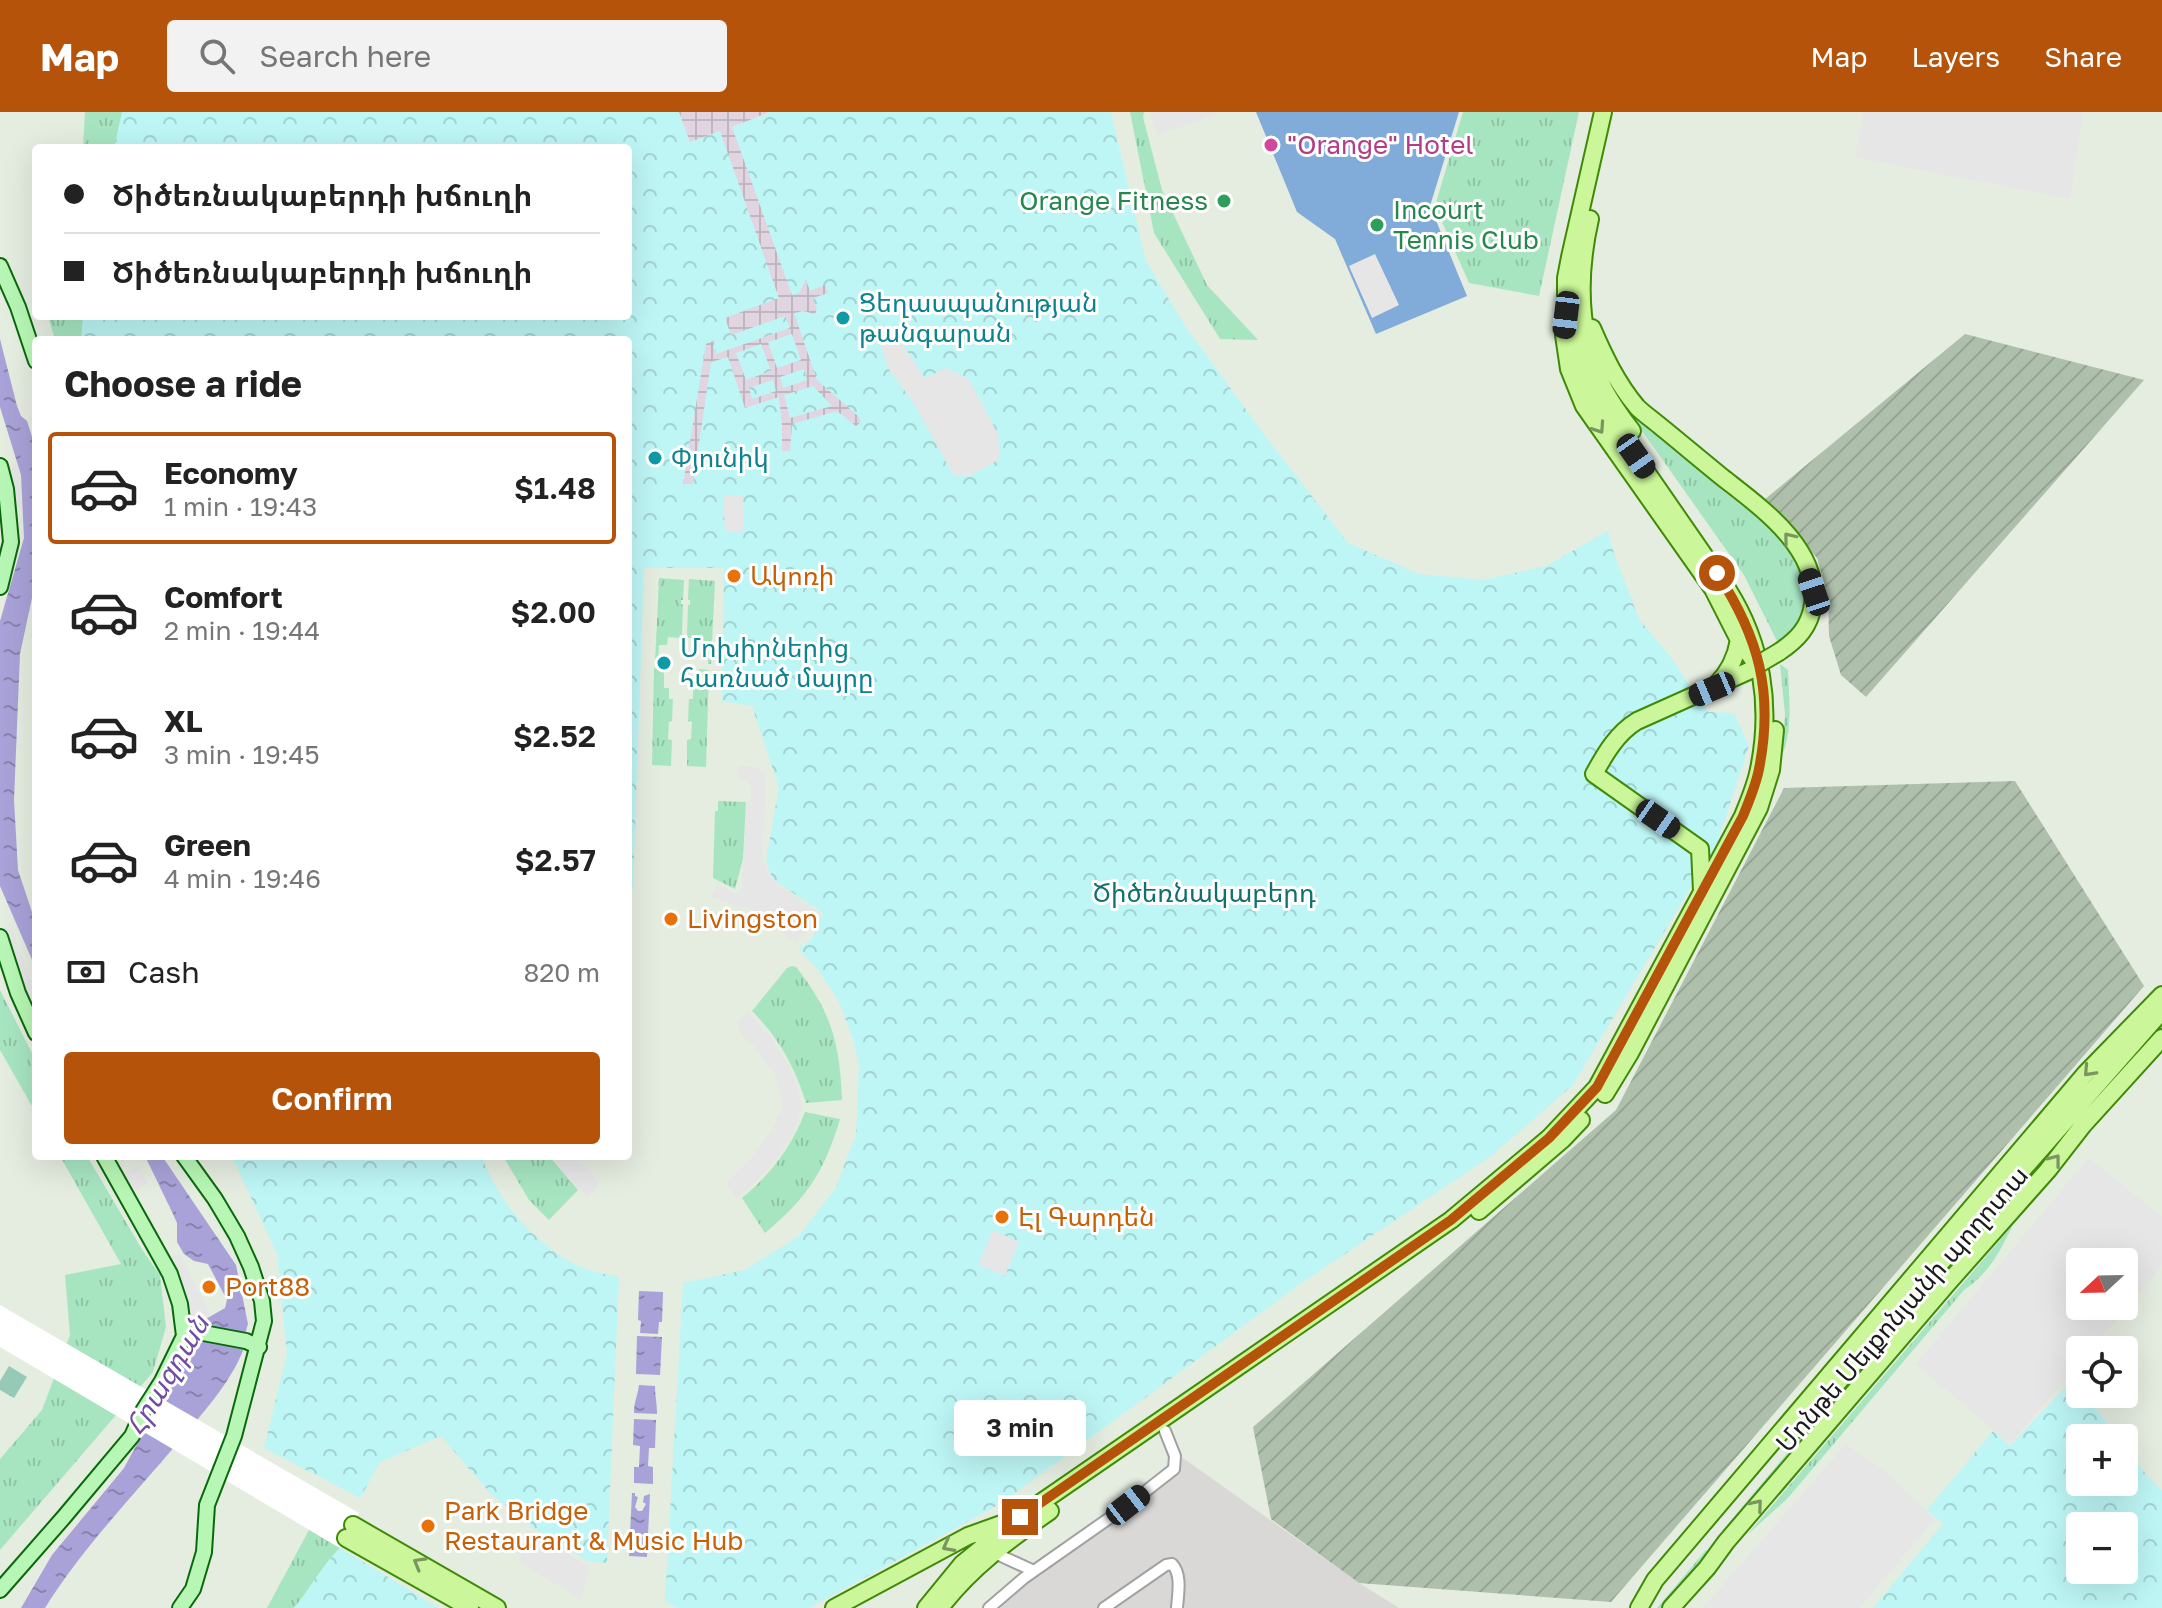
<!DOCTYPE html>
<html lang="en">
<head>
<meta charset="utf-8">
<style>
	body { margin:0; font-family:"Golos Text","Noto Sans Armenian",sans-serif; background:#f2f2f2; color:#222; height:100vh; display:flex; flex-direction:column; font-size:30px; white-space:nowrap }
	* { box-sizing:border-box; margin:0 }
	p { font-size:26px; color:#767676 }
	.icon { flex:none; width:44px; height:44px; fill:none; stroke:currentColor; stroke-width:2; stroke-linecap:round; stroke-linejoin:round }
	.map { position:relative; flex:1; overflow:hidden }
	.panel { position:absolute; left:32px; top:224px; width:600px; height:824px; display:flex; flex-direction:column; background:#fff; border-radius:8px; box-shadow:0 8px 32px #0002 }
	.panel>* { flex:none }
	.guide { position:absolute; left:32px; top:32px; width:600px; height:176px; border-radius:8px; box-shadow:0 8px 32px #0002; display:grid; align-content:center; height:176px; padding:0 32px; background:#fff }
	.needle { width:52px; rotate:248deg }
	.buttons { position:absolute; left:2066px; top:1136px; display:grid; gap:16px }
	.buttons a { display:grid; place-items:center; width:72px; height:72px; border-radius:8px; background:#fff; box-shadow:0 8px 32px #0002; font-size:40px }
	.end { position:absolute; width:36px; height:36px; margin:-18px; border:10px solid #b45309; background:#fff; box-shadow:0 0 0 4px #fff }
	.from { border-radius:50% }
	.bubble { position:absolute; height:56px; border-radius:8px; background:#fff; box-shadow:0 8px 32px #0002; font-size:26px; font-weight:600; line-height:56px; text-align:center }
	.car { position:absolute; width:24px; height:48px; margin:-24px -12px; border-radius:10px; box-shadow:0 0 6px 2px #0007; background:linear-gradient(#222 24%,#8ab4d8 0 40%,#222 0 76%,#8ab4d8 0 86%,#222 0) }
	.guide b { display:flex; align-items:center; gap:28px; height:76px; font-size:30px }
	.guide b+b { border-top:2px solid #e0e0e0 }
	.guide i { width:20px; height:20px; background:#222 }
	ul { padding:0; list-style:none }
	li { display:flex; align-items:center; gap:24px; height:112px; margin:0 16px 12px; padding:0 16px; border:4px solid transparent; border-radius:8px }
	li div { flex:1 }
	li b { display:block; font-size:30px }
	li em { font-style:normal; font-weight:600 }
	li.selected { border-color:#b45309 }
	li>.icon { width:72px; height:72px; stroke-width:1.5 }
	h2 { padding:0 32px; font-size:36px; line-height:96px }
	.pay { display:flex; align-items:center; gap:20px; height:88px; padding:0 32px; font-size:30px }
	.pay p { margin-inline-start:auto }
	.primary-button { display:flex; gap:16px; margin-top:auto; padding:16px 32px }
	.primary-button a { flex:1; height:92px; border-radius:8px; background:#b45309; color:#fff; font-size:32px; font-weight:600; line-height:92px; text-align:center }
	header { display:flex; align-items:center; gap:48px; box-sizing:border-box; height:112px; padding:0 40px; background:#b45309; color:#fff }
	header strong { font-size:38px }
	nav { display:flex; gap:44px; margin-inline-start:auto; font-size:28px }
	.search { width:560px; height:72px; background:#f2f2f2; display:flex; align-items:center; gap:20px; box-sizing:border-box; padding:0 28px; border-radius:8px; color:#767676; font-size:30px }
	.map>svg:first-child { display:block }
	.residential { fill:#d9d8d7 }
	.construction { fill:url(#construction-furrows) }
	.grass { fill:url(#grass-tufts) }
	.forest { fill:url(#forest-firs) }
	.park { fill:url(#park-crowns); fill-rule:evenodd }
	.pitch { fill:#81abd8 }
	.parking { fill:#e6e6e6; fill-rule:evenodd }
	.plaza { fill:url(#plaza-grid); fill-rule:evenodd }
	.water { fill:url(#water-ripples) }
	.pier { fill:#fff }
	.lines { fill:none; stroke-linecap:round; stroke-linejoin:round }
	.street-casing { stroke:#a1a1a1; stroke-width:14 }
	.secondary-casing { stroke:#096a0b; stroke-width:18 }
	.primary-casing { stroke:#3f8a07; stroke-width:20 }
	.street { stroke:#fff; stroke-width:10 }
	.secondary { stroke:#b7f6b4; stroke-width:14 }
	.primary { stroke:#cbf79a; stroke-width:16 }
	.primary-bridge-casing { stroke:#3f8a07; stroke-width:20; stroke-linecap:butt }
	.primary-bridge { stroke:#cbf79a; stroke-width:16 }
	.oneway { stroke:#7b9460 }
	.route { stroke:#b45309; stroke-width:10 }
	.hotel-dot { fill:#d1479c; stroke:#fff; stroke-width:3 }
	.leisure-dot { fill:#2e9e5b; stroke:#fff; stroke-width:3 }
	.culture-dot { fill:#0f9aa8; stroke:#fff; stroke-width:3 }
	.food-dot { fill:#e8710a; stroke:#fff; stroke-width:3 }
	.labels { text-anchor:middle; stroke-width:6; stroke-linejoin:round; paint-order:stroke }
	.hotel-label { font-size:26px; fill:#b23c85; stroke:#fff; text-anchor:start }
	.leisure-label { font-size:26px; fill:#27864d; stroke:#fff; text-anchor:end }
	.culture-label { font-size:26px; fill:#0d838f; stroke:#fff; text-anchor:start }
	.food-label { font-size:26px; fill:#c56008; stroke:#fff; text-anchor:start }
	.park-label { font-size:26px; fill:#107170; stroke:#fff }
	.street-label { font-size:26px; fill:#1a1a1a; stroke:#fff }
	.water-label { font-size:28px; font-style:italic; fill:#704da4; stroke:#fff }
</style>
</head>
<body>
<header>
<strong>Map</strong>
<div class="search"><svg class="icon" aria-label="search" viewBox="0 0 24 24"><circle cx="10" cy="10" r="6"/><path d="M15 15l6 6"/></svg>Search here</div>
<nav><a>Map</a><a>Layers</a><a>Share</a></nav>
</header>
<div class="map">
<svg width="2162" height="1496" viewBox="0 0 2162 1496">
	<defs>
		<pattern id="construction-furrows" width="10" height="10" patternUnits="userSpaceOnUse" patternTransform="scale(2)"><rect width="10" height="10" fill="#aec0ac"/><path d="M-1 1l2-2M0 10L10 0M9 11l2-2" fill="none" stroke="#95a493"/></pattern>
		<pattern id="grass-tufts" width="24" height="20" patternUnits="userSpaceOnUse" patternTransform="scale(2)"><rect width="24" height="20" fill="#a7e5c1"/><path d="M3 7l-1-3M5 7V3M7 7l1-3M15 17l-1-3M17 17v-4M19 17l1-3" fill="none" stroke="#8fc4a5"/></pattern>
		<pattern id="forest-firs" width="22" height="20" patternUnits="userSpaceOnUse" patternTransform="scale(2)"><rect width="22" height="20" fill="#96cab6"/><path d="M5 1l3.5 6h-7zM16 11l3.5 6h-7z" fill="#81ad9c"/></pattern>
		<pattern id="park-crowns" width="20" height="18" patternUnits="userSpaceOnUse" patternTransform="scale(2)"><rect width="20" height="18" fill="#bdf6f5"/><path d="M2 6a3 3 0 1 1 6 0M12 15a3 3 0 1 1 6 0" fill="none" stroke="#a2d2d1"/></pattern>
		<pattern id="plaza-grid" width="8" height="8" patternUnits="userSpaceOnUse" patternTransform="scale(2)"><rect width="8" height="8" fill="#e0d5e1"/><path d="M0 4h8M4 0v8" fill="none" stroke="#c0b6c0"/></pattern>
		<pattern id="water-ripples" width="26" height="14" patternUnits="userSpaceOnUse" patternTransform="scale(2)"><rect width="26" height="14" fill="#a9a2d8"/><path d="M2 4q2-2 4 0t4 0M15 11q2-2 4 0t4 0" fill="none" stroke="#8983ae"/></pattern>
	</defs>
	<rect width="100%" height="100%" fill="#e5ece0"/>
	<path class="residential" d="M1183,1346L1359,1471L1399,1496H1001L1023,1464Z"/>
	<path class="construction" d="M1965,222L2144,268L1866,585L1841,563L1829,524L1828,484L1817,446L1764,388Z
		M2015,669L2144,874L1611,1490L1359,1471L1271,1407L1253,1315L1616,998L1784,676Z"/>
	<path class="grass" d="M85,0H184L176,36H83Z
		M1130,0H1144L1143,5L1162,78L1207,173L1258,228L1220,227L1154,121Z
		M1463,0H1579L1539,184L1469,171L1435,94Z
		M48,204H114L113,228H55Z
		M1596,244C1639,288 1681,334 1725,376C1750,399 1782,420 1797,451C1811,479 1810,516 1777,529L1744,463L1616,282Z
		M659,466L684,468L683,488H681V492L683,493L682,523L680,526L668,525L667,533H659L658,551H655Z
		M689,467L715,469L711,552H708V535L700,534V526H688L687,523L688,493H690V488H688Z
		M1780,552L1788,558C1789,586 1793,618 1782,644L1785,602Z
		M654,556L664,557V576H669V587H673L672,609L669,610L668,627L672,628L671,654L652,653Z
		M699,557L709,558L706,655L687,654V628L691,627L692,610L688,609L689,587H693V577L699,576Z
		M718,689L746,690L743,747L735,777L713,766L715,699H718Z
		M792,854L796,855C832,900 840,933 842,988L806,991C795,955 779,926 752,899L787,856Z
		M0,878L36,949V1001L0,938Z
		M2162,911V920L1727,1423L1722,1419L1865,1248L2137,937Z
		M805,1000L840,1007C824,1060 807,1086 765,1121L742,1086C771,1062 791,1036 805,1000Z
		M60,1044H87L143,1139L160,1163L166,1215L153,1260L0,1438V1347L42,1298L70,1223L65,1163L121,1152Z
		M503,1044H549L578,1078L549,1108L529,1088Z
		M2013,1113C1999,1141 1990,1160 1964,1178L1787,1387L1747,1423Z
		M309,1418L340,1436C322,1453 311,1477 294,1496H267Z
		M1706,1438L1709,1440L1693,1459L1667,1496H1657Z"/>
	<path class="forest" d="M9,1254L27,1265L14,1286L0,1278V1269Z"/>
	<path class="park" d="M122,0H679L690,30L767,2V0H1111L1146,149L1185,214L1266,325L1348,431L1419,462L1483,468L1546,454L1608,419L1614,441L1639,507L1669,543L1708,600L1734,601L1749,634L1717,731L1573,973L1491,1044L1303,1170L1000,1392L809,1496H677L665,1489L683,1171L745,1158L799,1124L835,1077L856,1023L859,953L852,924L839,890L819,859L799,837L812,827L823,801L775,769L769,759L766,747L779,676L752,594L722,589L724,456H644L633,776L628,778V228H81L83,204H628V36H114Z
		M229,1044H482C496,1088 532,1128 572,1151C585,1159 604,1161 619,1165L607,1451L588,1449L533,1416L490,1381L441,1324L380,1350L360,1386L264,1336L287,1242L277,1142L235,1051Z
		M2073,1267L2080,1275V1282H2085L2118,1326H2080V1370H2124V1333L2148,1365L2162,1378V1496H1873L1943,1412L1927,1398L1993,1319L2010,1334ZM2124,1414V1458H2080V1414Z
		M340,1436L439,1496H294C310,1477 322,1453 340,1436Z"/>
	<path class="pitch" d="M1256,0H1459L1430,94L1467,184L1376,222L1335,127L1297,100Z"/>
	<path class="parking" d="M1150,0H1214L1215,3L1158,23Z
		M1864,0H2083L2070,87L1855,45Z
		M1375,142L1399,193L1372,206L1349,154Z
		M890,213L925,266L946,256L969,267L998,322L1000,347L969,364H954L913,290L888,256L876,219Z
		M16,351L19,363L21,396H13L6,354Z
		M743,383L744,419L725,420L723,384Z
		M740,654L754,655L764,660L766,669L762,747L770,765L775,771L820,801L796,831L753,798L711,785L717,773L736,782L742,777L747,689H751V673L736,662Z
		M10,814L36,882V896L29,899L20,880L1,817Z
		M747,900L771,925L790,956L802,992L800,1002L790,1028L768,1058L736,1087L726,1071L755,1042L770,1021L783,994L775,962L755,935L744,926L738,915L741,906Z
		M551,1044H572L592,1062L599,1072L587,1086Z
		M2089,1046L2162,1105V1154L2090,1238H2080V1250L2010,1332L1916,1252ZM2080,1150H2124V1194H2080Z
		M138,1054L148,1071L128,1082L118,1065Z
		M993,1118L1019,1130L1005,1164L978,1153Z
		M180,1142L211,1204L204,1208H190L166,1147Z
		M1846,1332L1884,1359L1935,1407L1859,1496H1703Z
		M527,1418L589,1454L581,1487L519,1450Z"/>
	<path class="plaza" d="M679,0H767V1L732,15L792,183L799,181L806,168L810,179L825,173L828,181L813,186L817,197L815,202L803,199L794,201L817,268L858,304L861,310L856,314L837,299L792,312L790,339H782V312L779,285L745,296L728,245L711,250L693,372H683L706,232L715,228L713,237H716V242L790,216L785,204L731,223L725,206L779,186L720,19L690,30ZM792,222L801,248L777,256L768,230ZM761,232L771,259L746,268L736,241ZM804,257L807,268L783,276L780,265ZM773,268L776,279L752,287L749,276ZM813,274L832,294L790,306L784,283Z"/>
	<path class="water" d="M0,227L17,294L21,304L27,309L36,337V467L20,542L14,688L18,758L36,812V857L0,774V509L24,426L21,363L0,295Z
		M145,1044H162L236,1153L248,1212C244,1222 247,1231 242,1241C229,1272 203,1301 181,1327C135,1382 83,1435 45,1496H21L52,1443L124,1356L204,1208L225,1196L227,1188L208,1152L194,1149L184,1142L177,1130V1111L173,1102Z
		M639,1179L663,1180L662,1210H659L658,1222L640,1221L641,1209L638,1208Z
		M637,1224L662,1225L660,1263L636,1262Z
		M639,1273L655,1274C655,1283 657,1291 657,1302L634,1301C634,1289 638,1283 639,1273Z
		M634,1307L656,1308L655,1336H649L648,1354L653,1355V1372L634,1371V1355H639L640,1334L633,1333Z
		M632,1381H635V1384L638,1385L635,1395L638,1399H642L646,1392L643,1390L644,1384L650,1382L648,1423L630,1422Z
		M630,1424L648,1425L647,1445L629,1444Z"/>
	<path class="pier" d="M0,1193L359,1401L340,1436L0,1235Z"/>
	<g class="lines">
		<defs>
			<path id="street" d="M999,1443L1034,1459
				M989,1496L1024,1466L1128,1393L1174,1357L1175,1344L1165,1319
				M1104,1496L1166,1453L1172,1452C1182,1462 1178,1482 1177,1496"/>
			<path id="secondary" d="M0,154L18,195L36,249
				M0,354L6,377L11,430L0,475
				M0,825L18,881L36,921
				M104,1044L170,1162L180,1192L184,1224
				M184,1224L198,1220L246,1229L259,1235
				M0,1478L64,1405L132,1324L143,1299L162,1269L184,1224
				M180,1496L193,1477L204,1440L207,1393L234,1324L264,1209L262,1189L251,1155L237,1124L215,1087L184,1044"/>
			<path id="primary" d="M1590,107C1577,164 1578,224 1604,277C1612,292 1622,306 1632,319
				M1592,216C1604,244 1617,271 1637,295C1644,302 1653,308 1660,314C1681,331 1701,348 1722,365C1760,395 1820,436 1813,492C1810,515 1797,528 1779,540
				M1564,223L1569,257L1584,294L1713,477L1739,528L1757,553L1753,557L1637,609C1617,621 1605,642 1594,662L1700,737L1702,779
				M1717,572C1729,560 1736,545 1739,528
				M1605,982L1630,941L1759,696L1771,658L1775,618
				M1479,1099L1562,1028L1581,1008
				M1798,1317L1931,1162L2162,899
				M353,1413L497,1496
				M346,1426L470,1496
				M834,1496L968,1424L1007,1410
				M926,1496L962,1452L1020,1405L1451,1108L1549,1026L1597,975L1743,704C1749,689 1756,673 1759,657C1772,594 1762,532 1728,478L1600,293L1583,259L1566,203V166L1570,145L1603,0
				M940,1496C970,1456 1010,1427 1050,1399
				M1639,1496L1655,1468L2086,961L2162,883
				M1671,1496L1707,1456L1726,1430L1947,1172L2048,1058L2083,1013L2162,926"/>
		</defs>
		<use href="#street" class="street-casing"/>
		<use href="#secondary" class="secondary-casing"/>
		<use href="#primary" class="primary-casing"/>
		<use href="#street" class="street"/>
		<use href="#secondary" class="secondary"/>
		<use href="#primary" class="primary"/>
		<defs>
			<path id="primary-bridge" d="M1757,553L1779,540"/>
		</defs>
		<use href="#primary-bridge" class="primary-bridge-casing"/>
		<use href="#primary-bridge" class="primary-bridge"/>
	</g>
	<defs><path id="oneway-chevron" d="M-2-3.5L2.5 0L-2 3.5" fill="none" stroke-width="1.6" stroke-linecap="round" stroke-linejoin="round" transform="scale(2)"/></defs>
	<g class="oneway">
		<use href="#oneway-chevron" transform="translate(1599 316) rotate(56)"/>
		<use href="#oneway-chevron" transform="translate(1789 426) rotate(-129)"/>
		<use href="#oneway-chevron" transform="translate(2089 959) rotate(133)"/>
		<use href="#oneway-chevron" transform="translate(2055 1048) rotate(-52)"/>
		<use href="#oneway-chevron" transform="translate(1757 1393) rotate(-50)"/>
		<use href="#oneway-chevron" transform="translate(948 1434) rotate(152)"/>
		<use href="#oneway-chevron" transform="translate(419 1451) rotate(-150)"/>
	</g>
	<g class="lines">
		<path class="route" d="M1020,1405L1451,1108L1549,1026L1597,975L1743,704C1749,689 1756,673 1759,657C1774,581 1759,525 1717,461"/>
	</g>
	<circle class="hotel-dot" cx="1271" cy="33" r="8"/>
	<g class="leisure-dot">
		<circle cx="1224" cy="89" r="8"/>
		<circle cx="1377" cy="113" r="8"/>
	</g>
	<g class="culture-dot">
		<circle cx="843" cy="206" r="8"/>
		<circle cx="655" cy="346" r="8"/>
		<circle cx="664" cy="551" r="8"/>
	</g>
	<g class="food-dot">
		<circle cx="734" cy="464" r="8"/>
		<circle cx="671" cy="807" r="8"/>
		<circle cx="1002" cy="1105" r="8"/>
		<circle cx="209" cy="1175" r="8"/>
		<circle cx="428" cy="1414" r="8"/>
	</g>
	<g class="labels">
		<g class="hotel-label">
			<text x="1287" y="42">"Orange" Hotel</text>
		</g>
		<g class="leisure-label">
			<text x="1208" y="98">Orange Fitness</text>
			<text x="1393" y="107" text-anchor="start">Incourt<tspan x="1393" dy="30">Tennis Club</tspan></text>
		</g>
		<g class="culture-label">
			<text x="859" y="200">Ցեղասպանության<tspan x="859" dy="30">թանգարան</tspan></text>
			<text x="671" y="355">Փյունիկ</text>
			<text x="680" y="545">Մոխիրներից<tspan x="680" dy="30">հառնած մայրը</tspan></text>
		</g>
		<g class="food-label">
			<text x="750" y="473">Ակոռի</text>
			<text x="687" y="816">Livingston</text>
			<text x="1018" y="1114">Էլ Գարդեն</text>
			<text x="225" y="1184">Port88</text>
			<text x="444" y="1408">Park Bridge<tspan x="444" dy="30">Restaurant &amp; Music Hub</tspan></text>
		</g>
		<g class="park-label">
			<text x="1204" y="790">Ծիծեռնակաբերդ</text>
		</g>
		<g class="street-label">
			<text transform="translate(1902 1197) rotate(-49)" y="9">Մոնթե Մելքոնյանի պողոտա</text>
		</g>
		<g class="water-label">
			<text transform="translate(167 1263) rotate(-59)" y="10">Հրազդան</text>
		</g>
	</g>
</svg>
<div class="buttons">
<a><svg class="needle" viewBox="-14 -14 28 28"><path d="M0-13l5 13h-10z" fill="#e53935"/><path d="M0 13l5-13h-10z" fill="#767676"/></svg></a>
<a><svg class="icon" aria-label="locate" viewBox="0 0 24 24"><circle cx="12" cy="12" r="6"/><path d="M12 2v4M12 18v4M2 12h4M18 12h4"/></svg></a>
<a>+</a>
<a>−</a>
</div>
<i class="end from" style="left:1717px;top:461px"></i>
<i class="end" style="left:1020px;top:1405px"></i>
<div class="bubble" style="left:954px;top:1288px;width:132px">3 min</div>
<i class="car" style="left:1566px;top:203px;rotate:187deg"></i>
<i class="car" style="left:1636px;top:344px;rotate:145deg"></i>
<i class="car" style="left:1814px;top:480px;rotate:342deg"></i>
<i class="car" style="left:1712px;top:577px;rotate:247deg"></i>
<i class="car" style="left:1658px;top:707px;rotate:125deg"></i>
<i class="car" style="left:1128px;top:1393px;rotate:52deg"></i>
<div class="guide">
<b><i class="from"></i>Ծիծեռնակաբերդի խճուղի</b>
<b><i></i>Ծիծեռնակաբերդի խճուղի</b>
</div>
<section class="panel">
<h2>Choose a ride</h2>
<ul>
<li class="selected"><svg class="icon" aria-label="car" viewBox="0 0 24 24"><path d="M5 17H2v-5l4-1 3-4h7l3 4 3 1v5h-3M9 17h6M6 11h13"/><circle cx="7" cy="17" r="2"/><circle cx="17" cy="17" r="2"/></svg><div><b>Economy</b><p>1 min · 19:43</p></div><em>$1.48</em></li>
<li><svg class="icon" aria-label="car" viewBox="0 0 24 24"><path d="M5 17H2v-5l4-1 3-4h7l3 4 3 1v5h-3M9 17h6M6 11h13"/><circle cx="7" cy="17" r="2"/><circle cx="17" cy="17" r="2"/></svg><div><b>Comfort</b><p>2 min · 19:44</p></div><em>$2.00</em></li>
<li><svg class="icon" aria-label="car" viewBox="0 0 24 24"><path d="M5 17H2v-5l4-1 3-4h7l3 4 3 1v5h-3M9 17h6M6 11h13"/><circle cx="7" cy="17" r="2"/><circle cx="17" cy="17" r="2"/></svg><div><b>XL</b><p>3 min · 19:45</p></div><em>$2.52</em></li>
<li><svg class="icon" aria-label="car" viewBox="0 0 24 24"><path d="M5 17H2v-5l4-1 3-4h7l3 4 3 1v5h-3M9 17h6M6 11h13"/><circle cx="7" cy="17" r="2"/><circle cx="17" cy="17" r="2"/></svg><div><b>Green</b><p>4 min · 19:46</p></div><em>$2.57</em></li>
</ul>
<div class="pay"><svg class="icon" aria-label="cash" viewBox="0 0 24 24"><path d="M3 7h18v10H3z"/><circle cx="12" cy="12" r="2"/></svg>Cash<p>820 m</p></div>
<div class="primary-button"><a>Confirm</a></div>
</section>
</div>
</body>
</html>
